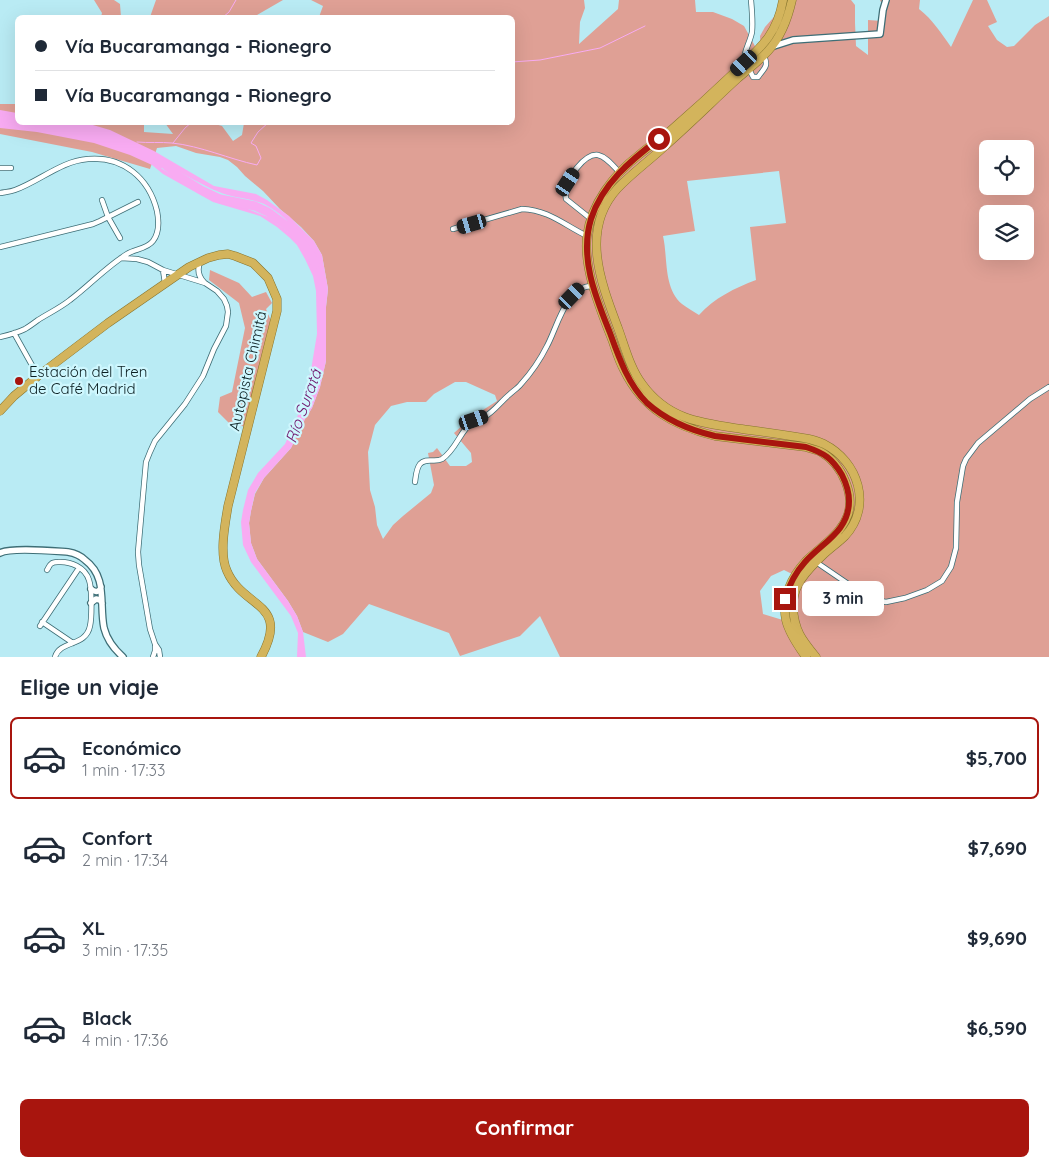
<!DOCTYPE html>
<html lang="es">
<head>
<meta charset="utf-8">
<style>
	body { margin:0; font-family:Quicksand,sans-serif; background:#f2f2f3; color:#1f2937; height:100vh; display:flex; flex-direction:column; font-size:19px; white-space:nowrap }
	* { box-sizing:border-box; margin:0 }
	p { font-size:16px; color:#747a83 }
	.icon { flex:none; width:28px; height:28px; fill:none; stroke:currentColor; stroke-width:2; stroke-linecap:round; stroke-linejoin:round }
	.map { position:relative; height:657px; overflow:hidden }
	.panel { display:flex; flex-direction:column; background:#fff; flex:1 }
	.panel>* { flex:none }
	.top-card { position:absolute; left:15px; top:15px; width:500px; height:110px; border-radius:8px; box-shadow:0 5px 20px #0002; display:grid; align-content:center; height:110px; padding:0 20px; background:#fff }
	.buttons { position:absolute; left:979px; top:140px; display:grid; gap:10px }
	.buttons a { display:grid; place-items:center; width:55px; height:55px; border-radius:8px; background:#fff; box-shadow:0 5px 20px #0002; font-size:25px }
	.end { position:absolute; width:22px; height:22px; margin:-11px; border:6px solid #a8150e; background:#fff; box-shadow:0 0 0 2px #fff }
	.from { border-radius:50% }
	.bubble { position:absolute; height:35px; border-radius:8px; background:#fff; box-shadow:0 5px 20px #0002; font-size:16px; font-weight:700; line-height:35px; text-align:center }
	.car { position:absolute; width:15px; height:30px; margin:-15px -8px; border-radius:6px; box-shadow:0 0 4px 1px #0007; background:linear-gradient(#222 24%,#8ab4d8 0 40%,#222 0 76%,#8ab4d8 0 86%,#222 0) }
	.top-card b { display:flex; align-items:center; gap:18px; height:48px; font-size:19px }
	.top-card b+b { border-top:1px solid #e0e1e3 }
	.top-card i { width:12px; height:12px; background:#1f2937 }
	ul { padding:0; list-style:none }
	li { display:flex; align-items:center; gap:15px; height:82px; margin:0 10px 8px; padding:0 10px; border:2px solid transparent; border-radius:8px }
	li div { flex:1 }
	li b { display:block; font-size:19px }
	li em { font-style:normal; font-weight:700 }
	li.current { border-color:#a8150e }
	li>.icon { width:45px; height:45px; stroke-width:1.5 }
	h2 { padding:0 20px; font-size:22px; line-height:60px }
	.action { display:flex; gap:10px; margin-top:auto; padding:10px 20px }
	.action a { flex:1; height:58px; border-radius:8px; background:#a8150e; color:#fff; font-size:20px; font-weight:700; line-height:58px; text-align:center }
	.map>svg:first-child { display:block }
	.green { fill:#dfa095; fill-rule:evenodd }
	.water { fill:#f8abf2; fill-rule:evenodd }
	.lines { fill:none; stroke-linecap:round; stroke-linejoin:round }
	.stream { stroke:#f8abf2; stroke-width:1 }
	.river { stroke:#f8abf2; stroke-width:9 }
	.minor-casing { stroke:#3e6e76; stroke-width:6 }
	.tertiary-casing { stroke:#3e6e76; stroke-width:8 }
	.trunk-casing { stroke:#86742e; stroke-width:9 }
	.minor { stroke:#fff; stroke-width:4.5 }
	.tertiary { stroke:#fff; stroke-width:5.5 }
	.trunk { stroke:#d3b45c; stroke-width:8 }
	.route { stroke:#a8150e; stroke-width:6 }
	.poi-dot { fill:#a8150e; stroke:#cef7fe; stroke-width:2 }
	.labels { text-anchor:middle; stroke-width:4.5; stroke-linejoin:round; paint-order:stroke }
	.street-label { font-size:15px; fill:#0b1f22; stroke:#cef7fe }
	.poi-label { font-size:15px; fill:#0b1f22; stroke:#cef7fe; text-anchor:start }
	.water-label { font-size:16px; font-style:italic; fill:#70176e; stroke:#cef7fe }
</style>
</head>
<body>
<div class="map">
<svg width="1049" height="657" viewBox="0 0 1049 657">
	<rect width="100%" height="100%" fill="#b9ebf4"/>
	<path class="green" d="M94,0H114L120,4L121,17H101L102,13Z
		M156,0H283L257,15L247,17H150Z
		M311,0H584L585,8L580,22L579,44L618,9L619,0H695L696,12H713L732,19L744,26L761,57L760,36L765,27L789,0H851L855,5V23L856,46L868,55V20L882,21L885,11L880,0H920L919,9C933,20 941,33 951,47L973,0H987L997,22L988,26L997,40L1007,47L1014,46L1035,25L1049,16V657H560L540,616L520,636L460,656L449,633L369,604L343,634L328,642L303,632L297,616L288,601L257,559L251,543L249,523L251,511L255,494L264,478L291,448L305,419L312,408L320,387L326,361V307L328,289L322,255L314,241L301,227L280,209L263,191L245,176L237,167L228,160L220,157L196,153L176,146L157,148L150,169L92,152L0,134V104H17L18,122L144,123V132L173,134L165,123H215V124L222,126L233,141L242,135L244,123L512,122V18L319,17L323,6ZM988,149H1025V186H988ZM779,171L786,223L750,227L756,280C735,288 714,298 699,315C693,311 687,308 682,304C663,288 668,257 663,236L695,231L687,181ZM988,214H1025V251H988ZM455,382H466L495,395L497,401L472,417L454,433L471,453L472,462L466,466H450L437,448L433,452L428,453L434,485L431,493L403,516L393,525L383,539L377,525L375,507L370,490L368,452L375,425L391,406L407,402H426L434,394ZM784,570L796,576L788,588L786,621L763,614L760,591L771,576Z
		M210,270L239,283L252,297L266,292L272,303L266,309L272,323L246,427L229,423L218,412L220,397L232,392L245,328L239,303L209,280Z"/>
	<path class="water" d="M0,110L17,113L18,122L86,123L110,130L154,151L214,186L256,194L267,200L289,216L314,241L322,255L328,289L326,307V361L320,387L312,408L305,419L291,448L264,478L255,493L251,511L249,523L251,543L257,559L288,601L297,616L303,632L306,657H297L298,633L291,616L251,562L243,545L241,522L243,510L248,490L258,473L285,444L298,415L311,370L317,334L316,291L313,276L305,259L297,245L290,238L277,227L260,216L213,202L163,174L152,165L130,155L94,143L37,132L0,128ZM168,166C185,174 201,185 219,192C233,198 250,198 264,204C286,215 302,235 312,257L296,238L268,217L243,207L228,204L211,199L192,189L161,168Z"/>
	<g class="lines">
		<path class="stream" d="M222,18L229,12L236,0
			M512,62L540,60L600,48L645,26
			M137,142C148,143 161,142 172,143C201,146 229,159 257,165L261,158L256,146L251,143L258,132L269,122
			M173,143L185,128L192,122"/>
		<path class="river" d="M158,161L162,162L180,177L201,190L220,199L255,206L268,212L291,229L312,257L315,264"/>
		<defs>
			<path id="minor" d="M744,63C743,52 750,43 752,32C753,22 752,11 751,0
				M749,69L753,77H758C764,68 769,67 764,56
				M0,168H11
				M0,193C5,192 10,192 15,190C40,181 61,161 88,159C123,156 149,178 157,211C159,221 159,233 153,241C147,249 135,249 127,254C106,267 90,285 70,300C60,308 49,313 38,320C34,323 30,326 25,329C17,333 9,335 0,337
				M102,200L108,217L120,238
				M591,219L566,199C566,198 565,192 565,191C566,179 585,153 598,155C607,157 614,167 620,173
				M453,229L522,209C549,210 564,225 587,236
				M0,247L93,224L100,221L138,202
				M121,258L137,259L148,262L163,270L205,283L217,291L224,299L227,306L228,312L226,326L214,349L203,376L185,404L155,441L150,452L146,462L138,552L139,565L150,629L155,644L159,650L160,657
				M200,262C197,270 198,276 204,282
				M163,270L165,283
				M14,333L38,376
				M415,482C416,476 416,469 420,464C426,457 435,463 442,459C456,450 460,431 473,421C476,419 480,419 484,417C494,412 501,401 510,394C513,391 518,388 521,384C531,373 540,360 547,346C557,328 566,286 592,286
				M816,562L860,592L871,599L886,602L905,598L927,590L942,581L951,567L956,548L957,502L963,466L966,459L978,443L1030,399L1049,387
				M47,570C48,569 50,564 51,564C53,562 55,562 58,562C70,561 85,567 89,580C92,588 92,617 90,626C86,647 60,640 55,657
				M42,622L73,643
				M40,626L79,568
				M153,657L155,651V646"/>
			<path id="tertiary" d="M771,47L793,40L880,34L883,10L886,0
				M0,553C11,547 53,551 68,552C74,553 80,555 85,560C108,577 99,604 104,628C107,640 114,649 123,657
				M91,589C95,593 100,592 101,587
				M91,603L96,599L100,600L102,603"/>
			<path id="trunk" d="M783,0C777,35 760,48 736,71C714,92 692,112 669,132C659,140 648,147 639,155C614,174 591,204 587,236C583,269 601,311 613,342C616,351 619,361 624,370C643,409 674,426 715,436L806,447C811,449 817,450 821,452C842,464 857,497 846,519C845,522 842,526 840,529C831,541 817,550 806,561C792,576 781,598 786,620C789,633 798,646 806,657
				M792,0C788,18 781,37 768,51C759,61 747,70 737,79C713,101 690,124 665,146C649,161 632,173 617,189C580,230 601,283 618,328C625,347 630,368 642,384C668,420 701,423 742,429C764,432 787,435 809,439C814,440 819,442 824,444C858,461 873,506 845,536C838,543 829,549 822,556C814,564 803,574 798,585C794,592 793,599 793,607C794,630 802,640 816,657
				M0,411L14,396L38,376L108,323L189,267L208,258L219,255L228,254L235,256L253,263L268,278L277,299V311L228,506C225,524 219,554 227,571C243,609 291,602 261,657"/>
		</defs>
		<use href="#minor" class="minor-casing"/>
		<use href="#tertiary" class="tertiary-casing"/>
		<use href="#trunk" class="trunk-casing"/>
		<use href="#minor" class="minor"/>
		<use href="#tertiary" class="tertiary"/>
		<use href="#trunk" class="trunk"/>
	</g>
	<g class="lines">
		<path class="route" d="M659,139C631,160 602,184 591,219C579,258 596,298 610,333C619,358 628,384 647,403C667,421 689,430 715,436L806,447C824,453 832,458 842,475C846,483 849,492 849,501C849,531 823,542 805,562C795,573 789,585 785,599"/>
	</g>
	<circle class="poi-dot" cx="19" cy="381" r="5"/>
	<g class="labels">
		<g class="street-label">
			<text transform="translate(248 371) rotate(-77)" y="5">Autopista Chimitá</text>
		</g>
		<g class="poi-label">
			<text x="29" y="377">Estación del Tren<tspan x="29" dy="17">de Café Madrid</tspan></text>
		</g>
		<g class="water-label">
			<text transform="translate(303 406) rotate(-70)" y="6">Río Suratá</text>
		</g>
	</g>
</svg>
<div class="buttons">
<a><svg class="icon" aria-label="locate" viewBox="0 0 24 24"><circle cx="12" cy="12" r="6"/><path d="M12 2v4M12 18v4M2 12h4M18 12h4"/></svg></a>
<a><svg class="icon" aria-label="layers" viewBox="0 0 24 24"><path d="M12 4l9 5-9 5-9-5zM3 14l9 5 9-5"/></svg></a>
</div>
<i class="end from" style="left:659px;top:139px"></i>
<i class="end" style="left:785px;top:599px"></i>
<div class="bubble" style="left:802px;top:581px;width:82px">3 min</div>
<i class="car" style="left:744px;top:63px;rotate:227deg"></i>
<i class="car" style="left:568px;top:182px;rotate:33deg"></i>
<i class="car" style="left:472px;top:224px;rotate:254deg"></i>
<i class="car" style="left:572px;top:296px;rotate:44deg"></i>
<i class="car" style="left:474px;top:420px;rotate:71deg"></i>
<div class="top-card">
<b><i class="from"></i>Vía Bucaramanga - Rionegro</b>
<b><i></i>Vía Bucaramanga - Rionegro</b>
</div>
</div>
<section class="panel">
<h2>Elige un viaje</h2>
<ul>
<li class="current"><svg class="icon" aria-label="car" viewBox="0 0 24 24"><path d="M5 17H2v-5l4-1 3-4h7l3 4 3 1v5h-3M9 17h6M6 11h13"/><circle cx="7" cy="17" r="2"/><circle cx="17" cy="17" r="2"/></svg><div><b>Económico</b><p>1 min · 17:33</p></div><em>$5,700</em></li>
<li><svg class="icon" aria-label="car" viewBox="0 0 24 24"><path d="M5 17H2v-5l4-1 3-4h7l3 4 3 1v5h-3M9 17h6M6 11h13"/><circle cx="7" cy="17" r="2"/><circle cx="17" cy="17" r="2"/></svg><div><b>Confort</b><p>2 min · 17:34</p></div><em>$7,690</em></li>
<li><svg class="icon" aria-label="car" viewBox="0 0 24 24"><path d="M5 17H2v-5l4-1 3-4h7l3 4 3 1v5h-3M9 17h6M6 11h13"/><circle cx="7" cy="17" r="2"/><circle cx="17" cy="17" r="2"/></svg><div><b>XL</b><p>3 min · 17:35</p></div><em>$9,690</em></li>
<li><svg class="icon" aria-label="car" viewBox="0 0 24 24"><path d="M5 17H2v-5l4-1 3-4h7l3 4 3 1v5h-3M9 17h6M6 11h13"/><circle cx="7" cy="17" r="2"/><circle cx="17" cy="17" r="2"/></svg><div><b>Black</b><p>4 min · 17:36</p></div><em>$6,590</em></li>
</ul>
<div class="action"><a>Confirmar</a></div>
</section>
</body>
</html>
